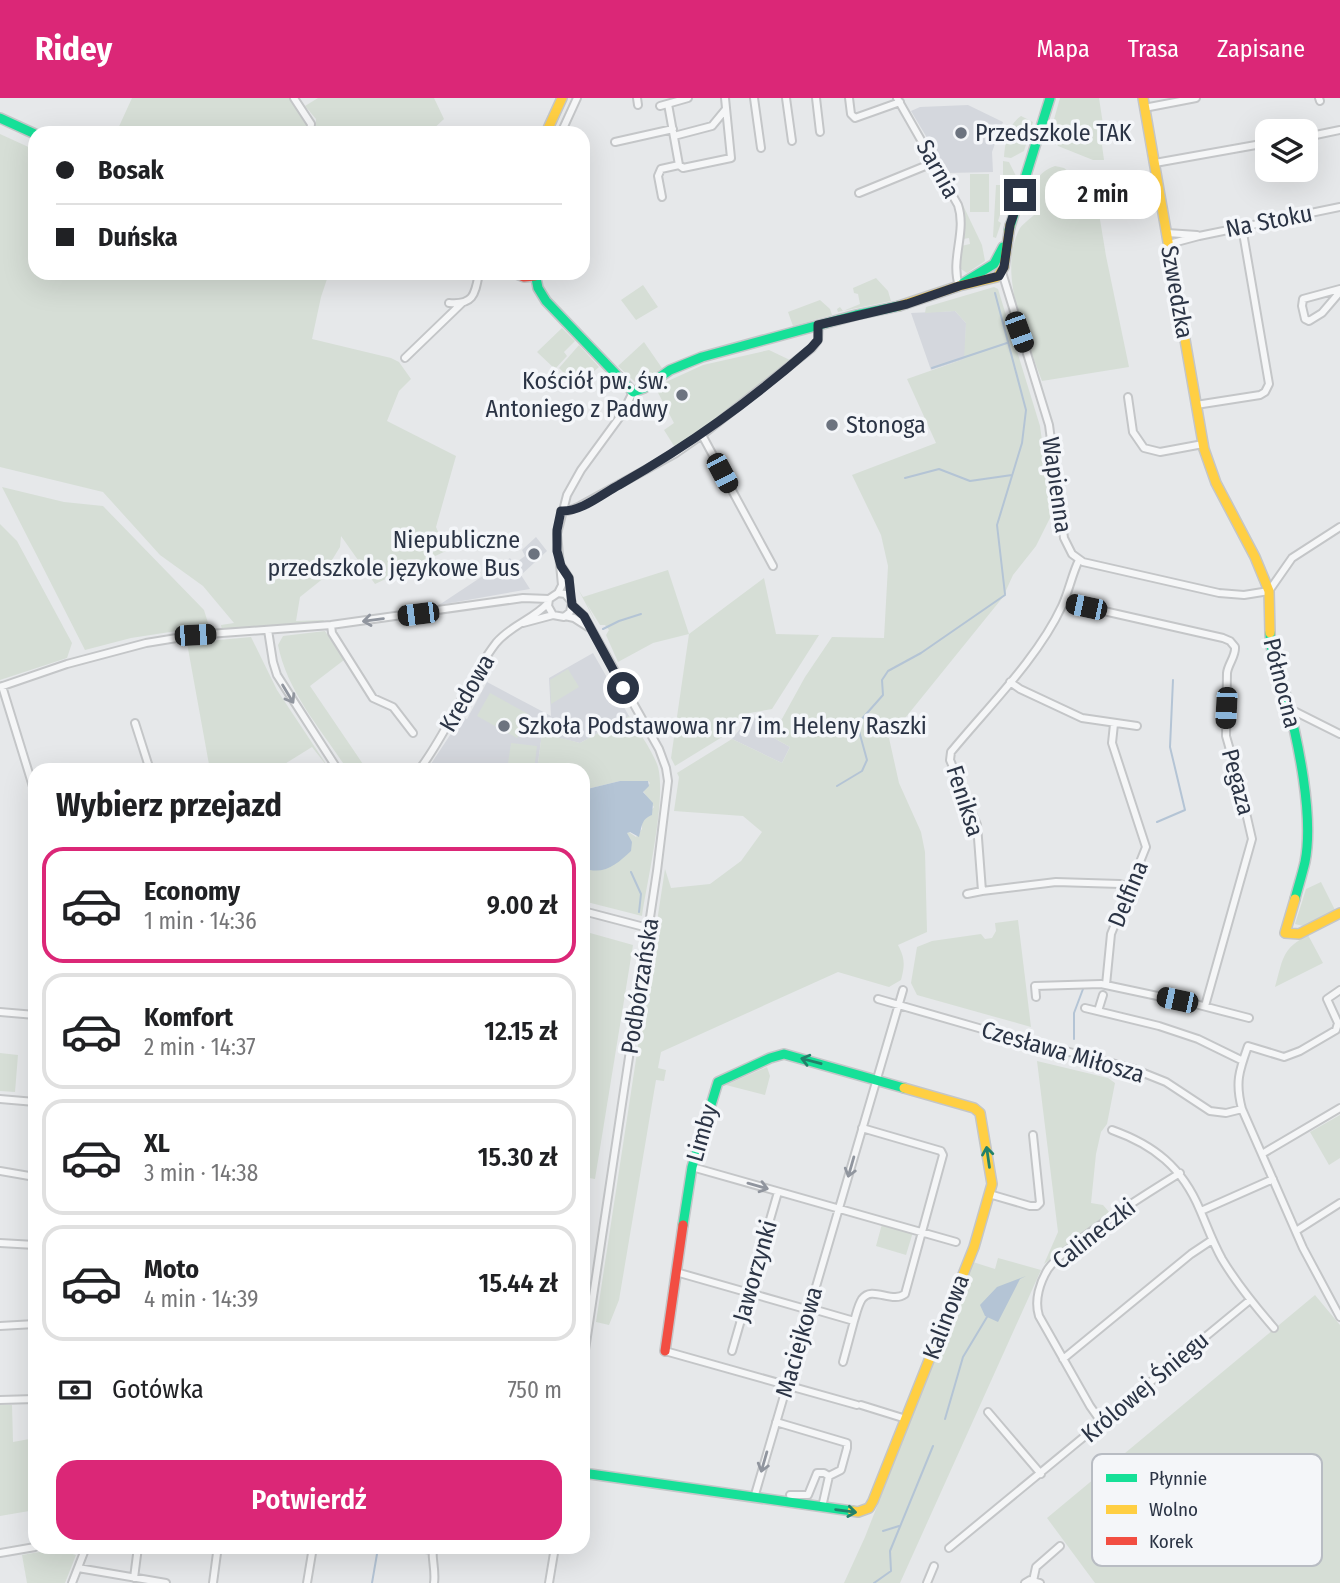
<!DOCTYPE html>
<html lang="pl">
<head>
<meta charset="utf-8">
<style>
	body { margin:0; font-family:"Fira Sans Condensed",sans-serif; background:#f6f6f6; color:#202124; height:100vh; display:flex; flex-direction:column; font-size:26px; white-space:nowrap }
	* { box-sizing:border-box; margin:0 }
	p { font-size:23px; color:#757577 }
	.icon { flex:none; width:38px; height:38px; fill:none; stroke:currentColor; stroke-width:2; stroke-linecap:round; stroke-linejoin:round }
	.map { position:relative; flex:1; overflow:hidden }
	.details { position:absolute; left:28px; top:665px; width:562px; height:791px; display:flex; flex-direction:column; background:#fff; border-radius:21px; box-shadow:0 7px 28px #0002 }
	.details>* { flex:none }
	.guide { position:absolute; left:28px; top:28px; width:562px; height:154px; border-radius:21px; box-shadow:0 7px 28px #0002; display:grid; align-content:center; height:154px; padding:0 28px; background:#fff }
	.tools { position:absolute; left:1255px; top:21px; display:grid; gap:14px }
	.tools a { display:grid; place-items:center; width:63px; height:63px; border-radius:14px; background:#fff; box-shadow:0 7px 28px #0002; font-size:35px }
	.end { position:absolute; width:32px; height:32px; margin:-16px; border:9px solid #2b3445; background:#fff; box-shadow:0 0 0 4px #fff }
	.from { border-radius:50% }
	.bubble { position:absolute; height:49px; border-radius:21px; background:#fff; box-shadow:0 7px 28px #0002; font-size:23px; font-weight:600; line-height:49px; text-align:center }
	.car { position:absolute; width:21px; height:42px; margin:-21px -10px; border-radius:9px; box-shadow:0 0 5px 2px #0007; background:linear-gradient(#222 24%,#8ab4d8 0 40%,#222 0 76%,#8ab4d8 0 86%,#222 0) }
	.guide b { display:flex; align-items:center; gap:24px; height:66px; font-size:26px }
	.guide b+b { border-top:2px solid #e0e0e0 }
	.guide i { width:18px; height:18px; background:#202124 }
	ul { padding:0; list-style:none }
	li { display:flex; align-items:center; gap:21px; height:116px; margin:0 14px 10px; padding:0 14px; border:4px solid #e0e0e0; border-radius:21px }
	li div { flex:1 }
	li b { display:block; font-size:26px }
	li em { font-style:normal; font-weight:600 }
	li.active { border-color:#db2777 }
	li>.icon { width:63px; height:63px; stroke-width:1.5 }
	h2 { padding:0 28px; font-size:32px; line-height:84px }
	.pay { display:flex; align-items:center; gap:18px; height:77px; padding:0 28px; font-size:26px }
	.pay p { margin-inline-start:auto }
	.primary-button { display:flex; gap:14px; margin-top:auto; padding:14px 28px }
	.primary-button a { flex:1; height:80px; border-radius:21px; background:#db2777; color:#fff; font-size:28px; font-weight:600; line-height:80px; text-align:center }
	header { display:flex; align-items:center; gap:42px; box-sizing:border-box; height:98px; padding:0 35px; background:#db2777; color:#fff }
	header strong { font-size:33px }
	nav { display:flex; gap:38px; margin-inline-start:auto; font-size:24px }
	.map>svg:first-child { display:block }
	.built { fill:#d4d7dd }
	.green { fill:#d6ded6 }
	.water { fill:#b4c4d5 }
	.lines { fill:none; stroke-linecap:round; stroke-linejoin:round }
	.stream { stroke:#b4c4d5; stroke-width:2 }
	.street-casing { stroke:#c4c6c8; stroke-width:10 }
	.fast-casing { stroke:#c4c6c8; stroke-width:12 }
	.slow-casing { stroke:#c4c6c8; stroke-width:12 }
	.jam-casing { stroke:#c4c6c8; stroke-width:12 }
	.street { stroke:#f5f6f7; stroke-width:6 }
	.fast { stroke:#16e098; stroke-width:9 }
	.slow { stroke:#ffcf43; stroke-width:9 }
	.jam { stroke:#f24e42; stroke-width:9 }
	.oneway { stroke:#90959e }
	.oneway2 { stroke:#22816a }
	.route { stroke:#2b3445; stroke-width:9 }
	.poi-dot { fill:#6c737f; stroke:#f4f6f9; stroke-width:2.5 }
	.labels { text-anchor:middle; stroke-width:7; stroke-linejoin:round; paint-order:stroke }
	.poi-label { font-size:24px; fill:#2b3445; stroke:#f4f6f9; text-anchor:start }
	.street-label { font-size:24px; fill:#2b3445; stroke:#f4f6f9 }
	.key { fill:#f4f6f9; stroke:#b8bcc3; stroke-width:2 }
	.key-label { font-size:19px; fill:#2b3445 }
</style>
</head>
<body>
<header>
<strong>Ridey</strong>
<nav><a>Mapa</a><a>Trasa</a><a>Zapisane</a></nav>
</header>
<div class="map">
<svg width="1340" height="1485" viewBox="0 0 1340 1485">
	<rect width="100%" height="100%" fill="#e6e8ea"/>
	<path class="built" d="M968,7L1003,24L992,54L993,74L948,75L911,13L920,9Z
		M955,213L966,225L965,261L931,272L911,215Z
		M536,439L547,453L521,477L530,491L439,507L510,460L514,466L525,458L522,452Z
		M593,555L629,618L580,645L542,636L537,672H427L462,619L467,621L487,584L551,618L549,580Z
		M758,619L782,621L772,639L790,649L782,665L732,641L748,621Z"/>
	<path class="green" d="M132,0H291L308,26L307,35H116Z
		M318,0H434L444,21L429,35H315L316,21L305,8Z
		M1060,0H1099L1106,46L1102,47L1104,62H1093L1058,48L1051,32Z
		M1021,18L1033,24L1024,53L1011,60L1004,59C1005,45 1008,26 1021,18Z
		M0,36L35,52V175H329L321,199L312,241L391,260L399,264L411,281L399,293L387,323L456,358L436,429L446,453L375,486L341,438L340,449L324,475H330L300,499L296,523L324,522L322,525L222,532L221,527L234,525L203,488L160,457L103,394L0,369Z
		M1003,63L1009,64L1016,78L1004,115L1001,114L998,123L1001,125L996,140L993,139L996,87H1003Z
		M1055,68L1064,70L1078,81L1094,85L1106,158L1129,269L1042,283C1027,241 997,176 1019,132C1022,126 1029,122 1034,117L1033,114L1024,115C1031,95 1033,75 1055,68Z
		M970,76H989V114H970Z
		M960,101L982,147L985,163L967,175L961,171V148L970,146L969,140L963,141L965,121Z
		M876,180L888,193L891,203L838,214L837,211L840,209L843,213L860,206L858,196L854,195L853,190Z
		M643,187L658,209L636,222L621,202Z
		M994,189L998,191L1040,328L1052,416L1036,448L1013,477L1003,499L889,640L899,685L921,734L925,754L927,834L898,847C905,860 905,867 901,882L889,889L838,874L661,954L658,970L666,972L664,983L656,982L619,1202L609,1227L596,1224L665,771L671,790L710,786L741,763L762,734L743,718L674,713L679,679L677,675L732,641L782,665L790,649L772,639L805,579L832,539L884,540L888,468L881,437L852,377L936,345L907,281L964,261L966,225L955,213L925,215L926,209Z
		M820,202L830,211L832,217L793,228L788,214Z
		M562,230L575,243L564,254L567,258L555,271L537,254Z
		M644,244L662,270L643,283L635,284L618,268Z
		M579,247L599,269L577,288L559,270Z
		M769,252L792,263L720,320L676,351L664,332L674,325L655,289L703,267Z
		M2,389L64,404L103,408L204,512L209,528L131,540L85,552Z
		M0,426L17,443L72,545L67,560L0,582Z
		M668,472L689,536L653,545L618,564L606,537L609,532L605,527H600L587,506L598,529L578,491L583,499Z
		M764,480L776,536L819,537L772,611L750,615L735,626L727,636L675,668L671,660L689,536Z
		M325,533L344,562L310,588L367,672H348L345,668C320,630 287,593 278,547L283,538Z
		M251,539L277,592L330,672L312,649L275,672H210L187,545Z
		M568,571L579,589L551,606L550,582Z
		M490,595L530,617L517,640L477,618Z
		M629,618C638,633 650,649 657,666C668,695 647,783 642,818L583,803L585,784L583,783V770L588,772L627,735L629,734L636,739L642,731V724L654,709L643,693L650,685L648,683H620L583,692V672H537L542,635L580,645Z
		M511,645L537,648L534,672H507Z
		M1321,784L1335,812L1303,828L1295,826L1306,791Z
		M1018,822L1031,929L917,897L911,885L917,849L932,843L981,836L985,841L992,840L996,833L995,825Z
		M583,833L633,847L595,1081L584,1079L583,1085Z
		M1308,837L1323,865L1275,889C1283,862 1281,851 1308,837Z
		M0,955L18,957L15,994L0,993Z
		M1037,963L1108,980L1115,985L1107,1026L1101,1034L1096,1056L1091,1105L1103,1107L1109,1114L1044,1166L1058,1134Z
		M767,969L770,978L765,997L726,987Z
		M1340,1017V1060L1329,1067L1310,1034Z
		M882,1126L913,1134L906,1157L876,1148Z
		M998,1160L1041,1172L900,1485H844L865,1439L973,1164L995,1171Z
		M1315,1197L1340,1227V1485H1095L1047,1420Z
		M0,1307H12L13,1344L35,1340V1412L0,1418Z
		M68,1449L66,1454L76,1457L65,1485H27L22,1457Z"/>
	<path class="water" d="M620,683H648L649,688L643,694L653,705L652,717C641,721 642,729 639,739L630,734L627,735L632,744L631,753C617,766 604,778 583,770V692Z
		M1026,1178L1020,1181L998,1224L985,1218L980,1207L997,1189Z"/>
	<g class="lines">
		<path class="stream" d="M995,195L1026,312L1022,345L997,427L1005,496
			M932,270L1007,245
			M905,380L939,371L970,383L1012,377
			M603,531L619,523L641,516
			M837,688L862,673L867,662L859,633L860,623L883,597L882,582L888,573L921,555L1005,497
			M1157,724L1185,712L1170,649L1173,582
			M631,774L641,796L639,814
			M1074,941V915L1083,891
			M945,1321L963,1259L987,1219
			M883,1433L899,1428
			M372,1485L377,1456
			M874,1485L891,1473L890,1453L933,1348"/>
		<defs>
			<path id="street" d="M294,0L311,26L310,35
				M637,0L638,7
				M754,0L761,50
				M786,0L792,43
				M816,0L820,34
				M849,0L851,16L855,20L900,4
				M897,0L958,107C967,134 950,161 959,188
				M1319,0L1320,3
				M668,6L679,67
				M660,8L688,0
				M1144,10L1196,0
				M561,35L577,0
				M674,38L712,28L726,11
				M1306,39L1340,32
				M615,44L673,31
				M1155,65L1267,45
				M859,95L935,64
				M662,99L658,78L661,71L679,67L683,70L731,60L725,0
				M1167,135L1197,137
				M1169,146L1199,138L1340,109
				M1001,171L1049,327L1064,440L1072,456L1083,464L1219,495L1244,497L1269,493L1292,460L1340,429
				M1340,191L1303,201L1302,208L1305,221L1309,223L1322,215L1340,194
				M449,205C474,207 475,196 479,175
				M405,260L462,205
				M1128,299L1133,334L1144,350L1160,354L1203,346
				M1196,307L1260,297L1265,294L1269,286L1242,129
				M702,337L773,468
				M561,413H568L580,408L676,355L702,337L812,250L818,242L819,227
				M1079,462C1072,476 1069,493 1062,508C1038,560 988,609 951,654L950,662L977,727L982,793L1056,784L1120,786L1131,789
				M562,469L569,480L570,501
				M558,495L565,496L572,504L570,514L564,519L553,517L548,508L549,501L558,495L562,487L557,436L567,397L581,372L622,316L633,294
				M1064,504L1223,540L1230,543L1235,549C1236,558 1228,566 1227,575L1226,638L1238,680L1252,741L1205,908
				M572,507L584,518L659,651L666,670L668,683L657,773L583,1265
				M565,518L574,520L588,529
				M523,525L553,517
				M331,527L332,535L373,600L393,609L413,635
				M268,532L273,564L277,577L338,672
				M1010,584L1020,591L1082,620L1137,628
				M2,588L35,695
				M0,589L67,566L146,545L195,537L331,527L523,500L549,501
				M1289,613L1296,614L1340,636
				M135,625L150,672
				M419,672C449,633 466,584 496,545C511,527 534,521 548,505
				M967,796L982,793
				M583,813L648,830
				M1106,887L1111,836L1146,749L1112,645L1114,626
				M1340,892L1327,901L1338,925L1336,932L1300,953L1284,959L1248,948C1239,973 1235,985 1242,1011L1303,1150L1340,1219
				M1036,899L1035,888L1101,886L1195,906L1249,920
				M878,901L996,935L1131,970L1166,984L1210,1013L1226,1015L1242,1011
				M1085,910L1159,928L1198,941L1243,963
				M1098,913L1103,897
				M0,914L35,917
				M0,1001L35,1004
				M1112,1032C1154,1047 1182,1069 1200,1112C1207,1128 1213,1145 1222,1161C1237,1186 1255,1208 1274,1230
				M1262,1056L1340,1010
				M692,1069L956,1144
				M0,1073L35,1079
				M989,1096L1030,1108H1037L1040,1105L1033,1037
				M1201,1113L1273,1081
				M1296,1133L1340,1105
				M0,1145L35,1147
				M676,1174L809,1212
				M809,1210L854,1223L843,1264
				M854,1223C856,1217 858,1207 862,1201C872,1187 892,1206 905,1196L943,1057L941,1053L862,1030
				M0,1228L35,1226
				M665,1253L857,1307
				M732,1253L778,1094
				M1063,1261L1191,1156L1212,1142
				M0,1302L35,1301
				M861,1307L906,1321
				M988,1314L1041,1376
				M776,1324L847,1345V1350L841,1372L829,1378L822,1409
				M1102,1325L1090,1308L1039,1218C1034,1202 1040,1184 1048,1171C1055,1161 1067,1153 1076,1145C1109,1119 1144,1097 1180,1075
				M790,1397H808L817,1375H824L829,1378
				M754,1400L903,892
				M413,1449L432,1452
				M433,1449C431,1459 436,1472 434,1485
				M949,1450L1250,1202
				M0,1455L35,1449
				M78,1470L166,1485
				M134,1480L138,1449
				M1033,1483L1036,1469L1060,1448
				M72,1485L86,1449
				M213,1485L217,1455
				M307,1485L313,1449
				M549,1485L555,1449
				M927,1485L934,1468
				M1025,1485L1030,1482L1040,1485"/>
			<path id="fast" d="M0,20L35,36
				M1009,132L1050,0
				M535,175L538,190L546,203L633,294L644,290L670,272L702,259L856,217L899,208
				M963,185L994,166L1003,149
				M1270,535C1270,557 1280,577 1286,598C1298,643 1314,718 1305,764C1302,777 1298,789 1295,801
				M683,1127L692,1069L718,984L770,960L784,956L904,990
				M583,1375L852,1413"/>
			<path id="slow" d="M1143,0L1204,351L1216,385L1255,459L1269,493L1270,535
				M546,35L562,0
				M899,208L959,188L997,179L1004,169L1010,127
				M1295,801L1285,835L1299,836L1340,815
				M852,1413L858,1414L869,1410L873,1403L974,1149L992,1086L980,1015L974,1010L904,990"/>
			<path id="jam" d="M514,175L524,179L535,178
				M665,1253L683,1127"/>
		</defs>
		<use href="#street" class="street-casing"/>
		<use href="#fast" class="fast-casing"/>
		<use href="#slow" class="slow-casing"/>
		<use href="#jam" class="jam-casing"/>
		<use href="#street" class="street"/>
		<use href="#fast" class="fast"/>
		<use href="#slow" class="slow"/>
		<use href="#jam" class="jam"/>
	</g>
	<defs><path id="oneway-shaft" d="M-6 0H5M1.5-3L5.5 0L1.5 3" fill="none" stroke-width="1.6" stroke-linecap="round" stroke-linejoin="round" transform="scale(1.75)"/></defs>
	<g class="oneway">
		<use href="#oneway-shaft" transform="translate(373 522) rotate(173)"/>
		<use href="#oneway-shaft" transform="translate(288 596) rotate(59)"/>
		<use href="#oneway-shaft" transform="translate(851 1069) rotate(106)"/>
		<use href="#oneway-shaft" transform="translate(758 1088) rotate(16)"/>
		<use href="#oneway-shaft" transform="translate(764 1364) rotate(106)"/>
	</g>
	<g class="oneway2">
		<use href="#oneway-shaft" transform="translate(811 963) rotate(-165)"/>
		<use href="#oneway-shaft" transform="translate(988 1059) rotate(-98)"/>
		<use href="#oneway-shaft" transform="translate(846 1413) rotate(8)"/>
	</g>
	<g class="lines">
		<path class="route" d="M623,590L584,518L572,507L569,480L561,468L557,453V432L561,413C581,414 602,396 619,387C691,346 749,304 811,250L818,242V227L907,206L959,188L999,178L1004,169L1010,127L1020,97"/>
	</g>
	<g class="poi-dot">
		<circle cx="961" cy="35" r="7"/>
		<circle cx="682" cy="297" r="7"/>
		<circle cx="832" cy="327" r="7"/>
		<circle cx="534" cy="456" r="7"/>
		<circle cx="504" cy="628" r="7"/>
	</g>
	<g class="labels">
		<g class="poi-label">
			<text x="975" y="43">Przedszkole TAK</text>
			<text x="668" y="291" text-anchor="end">Kościół pw. św.<tspan x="668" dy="28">Antoniego z Padwy</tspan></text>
			<text x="846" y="335">Stonoga</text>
			<text x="520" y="450" text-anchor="end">Niepubliczne<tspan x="520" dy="28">przedszkole językowe Bus</tspan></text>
			<text x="518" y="636">Szkoła Podstawowa nr 7 im. Heleny Raszki</text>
		</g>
		<g class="street-label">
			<text transform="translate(938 71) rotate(61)" y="8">Sarnia</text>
			<text transform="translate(1269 123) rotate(-11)" y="8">Na Stoku</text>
			<text transform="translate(1177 194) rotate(80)" y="8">Szwedzka</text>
			<text transform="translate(1057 387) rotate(82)" y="8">Wapienna</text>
			<text transform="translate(1282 585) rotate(76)" y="8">Północna</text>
			<text transform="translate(467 595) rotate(-60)" y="8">Kredowa</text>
			<text transform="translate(1238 684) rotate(75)" y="8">Pegaza</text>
			<text transform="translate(965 703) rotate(72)" y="8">Feniksa</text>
			<text transform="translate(1128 796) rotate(-68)" y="8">Delfina</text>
			<text transform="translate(640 888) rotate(-81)" y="8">Podbórzańska</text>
			<text transform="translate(1063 954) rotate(16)" y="8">Czesława Miłosza</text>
			<text transform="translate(702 1035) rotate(-74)" y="8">Limby</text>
			<text transform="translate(1094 1136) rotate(-38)" y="8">Calineczki</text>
			<text transform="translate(755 1173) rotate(-74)" y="8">Jaworzynki</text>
			<text transform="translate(946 1219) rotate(-69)" y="8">Kalinowa</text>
			<text transform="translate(799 1244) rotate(-74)" y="8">Maciejkowa</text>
			<text transform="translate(1145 1289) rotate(-40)" y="8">Królowej Śniegu</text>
		</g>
	</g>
	<rect x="1092" y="1356" width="230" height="112" rx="10" class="key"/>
	<rect x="1106" y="1376" width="31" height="8" fill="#16e098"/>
	<rect x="1106" y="1407" width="31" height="9" fill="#ffcf43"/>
	<rect x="1106" y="1439" width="31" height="8" fill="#f24e42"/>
	<g class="key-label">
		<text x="1149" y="1387">Płynnie</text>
		<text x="1149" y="1418">Wolno</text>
		<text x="1149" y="1450">Korek</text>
	</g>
</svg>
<div class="tools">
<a><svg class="icon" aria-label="layers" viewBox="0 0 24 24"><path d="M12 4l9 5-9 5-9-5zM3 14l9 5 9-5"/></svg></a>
</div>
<i class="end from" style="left:623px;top:590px"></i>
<i class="end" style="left:1020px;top:97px"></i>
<div class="bubble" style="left:1045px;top:72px;width:116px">2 min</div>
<i class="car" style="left:1019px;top:234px;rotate:160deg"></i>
<i class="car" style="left:722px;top:375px;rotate:152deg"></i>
<i class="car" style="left:1086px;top:509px;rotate:282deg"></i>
<i class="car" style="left:418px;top:516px;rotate:263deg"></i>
<i class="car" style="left:195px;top:537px;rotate:87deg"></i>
<i class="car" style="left:1226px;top:610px;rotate:183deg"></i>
<i class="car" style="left:1177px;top:902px;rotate:282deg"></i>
<div class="guide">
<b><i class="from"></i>Bosak</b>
<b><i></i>Duńska</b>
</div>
<section class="details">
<h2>Wybierz przejazd</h2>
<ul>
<li class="active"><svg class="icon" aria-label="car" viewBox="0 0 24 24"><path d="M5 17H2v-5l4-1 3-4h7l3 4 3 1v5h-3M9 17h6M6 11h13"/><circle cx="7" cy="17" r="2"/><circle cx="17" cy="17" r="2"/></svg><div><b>Economy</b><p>1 min · 14:36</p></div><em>9.00 zł</em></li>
<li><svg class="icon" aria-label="car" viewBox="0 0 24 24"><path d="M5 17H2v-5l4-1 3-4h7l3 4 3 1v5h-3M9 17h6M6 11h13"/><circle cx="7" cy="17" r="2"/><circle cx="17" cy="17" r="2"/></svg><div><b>Komfort</b><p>2 min · 14:37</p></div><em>12.15 zł</em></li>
<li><svg class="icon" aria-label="car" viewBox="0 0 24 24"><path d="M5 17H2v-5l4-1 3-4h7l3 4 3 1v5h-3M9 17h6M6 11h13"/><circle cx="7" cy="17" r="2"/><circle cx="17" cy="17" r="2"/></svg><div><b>XL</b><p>3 min · 14:38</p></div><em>15.30 zł</em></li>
<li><svg class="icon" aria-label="car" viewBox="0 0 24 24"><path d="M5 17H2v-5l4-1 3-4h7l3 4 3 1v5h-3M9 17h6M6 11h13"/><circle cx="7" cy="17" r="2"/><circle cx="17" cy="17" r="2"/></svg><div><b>Moto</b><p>4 min · 14:39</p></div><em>15.44 zł</em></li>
</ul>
<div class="pay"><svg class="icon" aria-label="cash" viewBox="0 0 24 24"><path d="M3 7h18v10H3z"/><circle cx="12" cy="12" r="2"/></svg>Gotówka<p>750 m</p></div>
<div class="primary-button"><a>Potwierdź</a></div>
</section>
</div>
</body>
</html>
